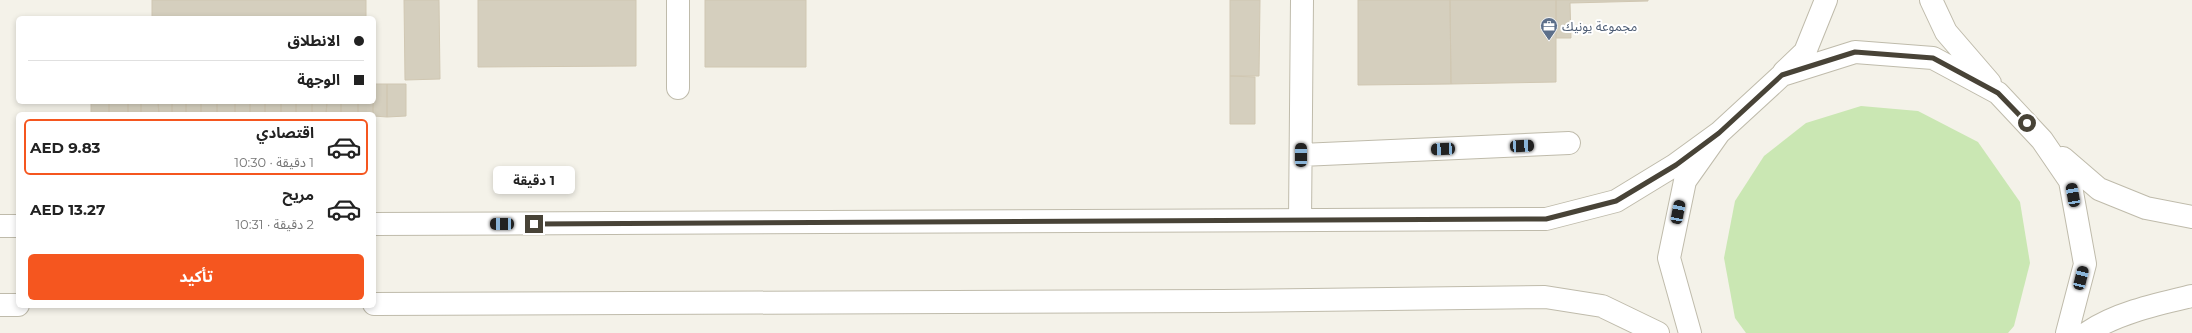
<!DOCTYPE html>
<html lang="ar">
<head>
<meta charset="utf-8">
<style>
	body { margin:0; font-family:Montserrat,"Noto Sans Arabic",sans-serif; background:#f6f6f6; color:#222; direction:rtl; height:100vh; display:flex; flex-direction:column; font-size:15px; white-space:nowrap }
	* { box-sizing:border-box; margin:0 }
	p { font-size:13px; color:#767676 }
	.icon { flex:none; width:22px; height:22px; fill:none; stroke:currentColor; stroke-width:2; stroke-linecap:round; stroke-linejoin:round }
	.map { position:relative; flex:1; overflow:hidden; direction:ltr }
	.panel { position:absolute; left:16px; top:112px; width:360px; height:196px; display:flex; flex-direction:column; background:#fff; border-radius:6px; box-shadow:0 2px 6px #0003; direction:rtl }
	.panel>* { flex:none }
	.banner { position:absolute; left:16px; top:16px; width:360px; height:88px; border-radius:6px; box-shadow:0 2px 6px #0003; direction:rtl; display:grid; align-content:center; height:88px; padding:0 12px; background:#fff }
	.end { position:absolute; width:18px; height:18px; margin:-9px; border:5px solid #484337; background:#fff; box-shadow:0 0 0 2px #fff }
	.from { border-radius:50% }
	.bubble { position:absolute; height:28px; border-radius:6px; background:#fff; box-shadow:0 2px 6px #0003; font-size:13px; font-weight:700; line-height:28px; text-align:center; direction:rtl }
	.car { position:absolute; width:12px; height:24px; margin:-12px -6px; border-radius:5px; box-shadow:0 0 3px 1px #0007; background:linear-gradient(#222 24%,#8ab4d8 0 40%,#222 0 76%,#8ab4d8 0 86%,#222 0) }
	.banner b { display:flex; align-items:center; gap:14px; height:38px; font-size:15px }
	.banner b+b { border-top:1px solid #e0e0e0 }
	.banner i { width:10px; height:10px; background:#222 }
	ul { padding:7px 0 0; list-style:none }
	li { display:flex; align-items:center; gap:12px; height:56px; margin:0 8px 6px; padding:0 4px; border:2px solid transparent; border-radius:6px }
	li div { flex:1 }
	li b { display:block; font-size:15px }
	li em { font-style:normal; font-weight:700 }
	li.active { border-color:#f5561f }
	li>.icon { width:36px; height:36px; stroke-width:1.5 }
	.button { display:flex; gap:8px; margin-top:auto; padding:8px 12px }
	.button a { flex:1; height:46px; border-radius:6px; background:#f5561f; color:#fff; font-size:16px; font-weight:700; line-height:46px; text-align:center }
	.map>svg:first-child { display:block }
	.green { fill:#cae7b3 }
	.building { fill:#d5cfbe; stroke:#d0c7b2 }
	.lines { fill:none; stroke-linecap:round; stroke-linejoin:round }
	.minor-casing { stroke:#bfbbab; stroke-width:24 }
	.minor { stroke:#fff; stroke-width:22 }
	.route { stroke:#484337; stroke-width:5 }
	.labels { text-anchor:middle; stroke-width:4; stroke-linejoin:round; paint-order:stroke }
	.service-label { font-size:13px; fill:#4e5e75; stroke:#fff; text-anchor:start }
</style>
</head>
<body>
<div class="map">
<svg width="2192" height="333" viewBox="0 0 2192 333">
	<rect width="100%" height="100%" fill="#f4f2e9"/>
	<path class="green" d="M1861,106L1918,111L1978,142L2020,202L2030,263L2014,326L2008,333H1746L1735,318L1724,258L1735,201L1764,156L1806,123Z"/>
	<path class="building" d="M152,0H366V18H152Z
		M404,0H439L440,79L405,80Z
		M478,0H636V66L478,67Z
		M705,0H806V67H705Z
		M1230,0H1260L1259,76H1230Z
		M1358,0H1450L1451,84L1358,85Z
		M1450,0H1556V82L1451,84Z
		M1556,0H1648V1L1570,3L1571,38H1556Z
		M1230,76L1255,77V124H1230Z
		M374,84H387V117L374,116L373,114Z
		M387,84H406V116L387,117Z
		M91,102H109V114H91Z
		M109,102H128V114H109Z
		M128,102H141V114H128Z
		M141,102H158L159,114H141Z
		M158,102H172V114H159Z
		M172,102H186V114H172Z
		M186,102H201V114H186Z
		M201,102H217V114H201Z
		M217,102H235V114H217Z
		M235,102H250V114H235Z
		M250,102H265V114H250Z
		M265,102H281V114H265Z
		M281,102H296V114H281Z
		M296,102H312V114H296Z
		M312,102H327L326,114H312Z
		M327,102H341V114H326Z
		M341,102H358V114H341Z
		M358,102H373V114H358Z"/>
	<g class="lines">
		<defs>
			<path id="minor" d="M1931,0L1946,32L1990,83
				M1784,72L1805,52L1826,0
				M678,88V0
				M1301,155L1569,143
				M2063,158L2099,189L2146,208L2192,217
				M1300,220L1302,0
				M374,224L1546,219L1616,201L1675,165L1719,133
				M0,226H18
				M374,304L1222,301L1545,297L1602,306L1658,333
				M0,305H18
				M1690,333L1669,258L1685,181L1719,133L1782,75L1855,52L1933,58L1998,93L2042,140L2070,181L2085,264L2067,333
				M2087,333C2116,313 2158,304 2192,296"/>
		</defs>
		<use href="#minor" class="minor-casing"/>
		<use href="#minor" class="minor"/>
	</g>
	<g class="lines">
		<path class="route" d="M534,224L1546,219L1616,201L1676,165L1719,133L1782,75L1855,52L1933,58L1998,93L2027,123"/>
	</g>
	<defs>
		<symbol id="office-pin" viewBox="-11 -11 22 30"><path d="M0 17L-7.5 6A9.5 9.5 0 1 1 7.5 6Z" fill="#5c6f8a" stroke="#fff"/><path d="M-6-3h4V-5.5h4V-3h4V5H-6ZM-1-4.5V-3h2v-1.5ZM-6 0V1H6V0Z" fill="#fff"/></symbol>
	</defs>
	<g fill-rule="evenodd">
		<use href="#office-pin" x="1539" y="16" width="20" height="27"/>
	</g>
	<g class="labels">
		<g class="service-label">
			<text x="1562" y="31">مجموعة يونيك</text>
		</g>
	</g>
</svg>
<i class="end from" style="left:2027px;top:123px"></i>
<i class="end" style="left:534px;top:224px"></i>
<div class="bubble" style="left:493px;top:166px;width:82px">1 دقيقة</div>
<i class="car" style="left:1522px;top:146px;rotate:87deg"></i>
<i class="car" style="left:1443px;top:149px;rotate:267deg"></i>
<i class="car" style="left:1301px;top:155px;rotate:0deg"></i>
<i class="car" style="left:2073px;top:195px;rotate:350deg"></i>
<i class="car" style="left:1678px;top:212px;rotate:11deg"></i>
<i class="car" style="left:502px;top:224px;rotate:270deg"></i>
<i class="car" style="left:2081px;top:278px;rotate:14deg"></i>
<div class="banner">
<b><i class="from"></i>الانطلاق</b>
<b><i></i>الوجهة</b>
</div>
<section class="panel">
<ul>
<li class="active"><svg class="icon" aria-label="car" viewBox="0 0 24 24"><path d="M5 17H2v-5l4-1 3-4h7l3 4 3 1v5h-3M9 17h6M6 11h13"/><circle cx="7" cy="17" r="2"/><circle cx="17" cy="17" r="2"/></svg><div><b>اقتصادي</b><p>1 دقيقة · 10:30</p></div><em>AED 9.83</em></li>
<li><svg class="icon" aria-label="car" viewBox="0 0 24 24"><path d="M5 17H2v-5l4-1 3-4h7l3 4 3 1v5h-3M9 17h6M6 11h13"/><circle cx="7" cy="17" r="2"/><circle cx="17" cy="17" r="2"/></svg><div><b>مريح</b><p>2 دقيقة · 10:31</p></div><em>AED 13.27</em></li>
</ul>
<div class="button"><a>تأكيد</a></div>
</section>
</div>
</body>
</html>
